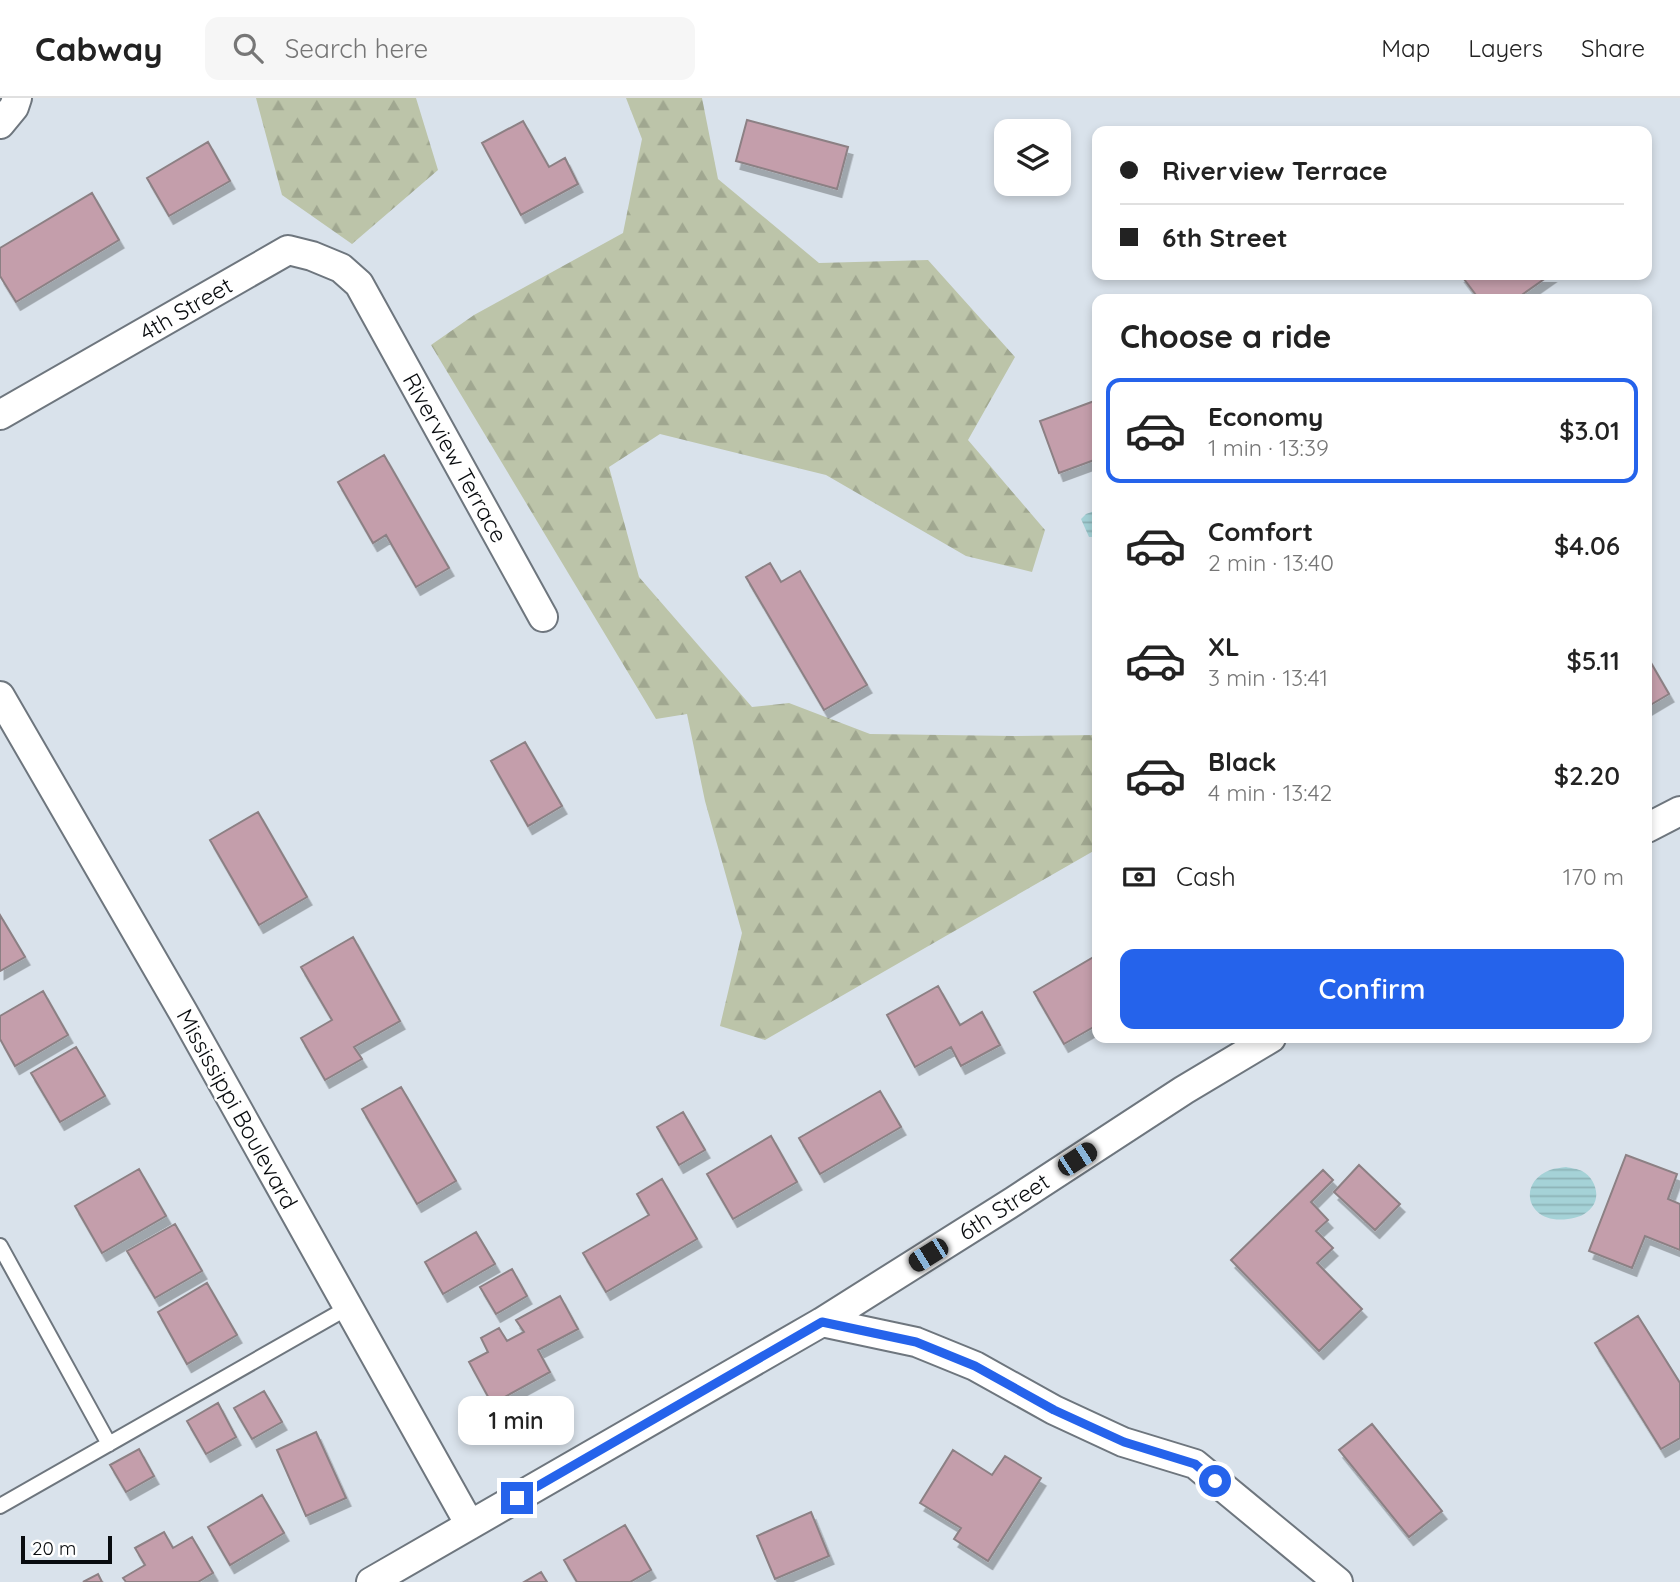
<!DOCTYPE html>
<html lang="en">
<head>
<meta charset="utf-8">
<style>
	body { margin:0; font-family:Quicksand,sans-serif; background:#f6f6f6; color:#222; height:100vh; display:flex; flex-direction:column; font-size:26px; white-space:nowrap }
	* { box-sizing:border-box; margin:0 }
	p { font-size:23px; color:#767676 }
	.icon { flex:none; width:38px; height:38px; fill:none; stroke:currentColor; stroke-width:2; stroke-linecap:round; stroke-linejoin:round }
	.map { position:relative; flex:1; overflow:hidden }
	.side { position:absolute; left:1092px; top:196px; width:560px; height:749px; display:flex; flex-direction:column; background:#fff; border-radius:14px; box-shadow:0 4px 10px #0003 }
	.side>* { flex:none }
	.hud { position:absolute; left:1092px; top:28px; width:560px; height:154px; border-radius:14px; box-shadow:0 4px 10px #0003; display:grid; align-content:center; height:154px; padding:0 28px; background:#fff }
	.buttons { position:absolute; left:994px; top:21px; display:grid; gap:14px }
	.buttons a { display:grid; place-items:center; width:77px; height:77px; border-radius:14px; background:#fff; box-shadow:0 4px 10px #0003; font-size:35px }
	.scale { position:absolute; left:21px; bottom:18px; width:91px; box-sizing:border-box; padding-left:7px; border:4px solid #090c0f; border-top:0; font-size:19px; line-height:24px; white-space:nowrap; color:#090c0f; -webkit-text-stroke:5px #fff; paint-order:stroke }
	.end { position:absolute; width:32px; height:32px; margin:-16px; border:9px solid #2563eb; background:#fff; box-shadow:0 0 0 4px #fff }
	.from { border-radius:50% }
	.bubble { position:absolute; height:49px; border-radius:14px; background:#fff; box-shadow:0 4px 10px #0003; font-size:23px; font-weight:600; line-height:49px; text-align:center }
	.car { position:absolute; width:21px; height:42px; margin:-21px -10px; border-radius:9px; box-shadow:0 0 5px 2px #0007; background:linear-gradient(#222 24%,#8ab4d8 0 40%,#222 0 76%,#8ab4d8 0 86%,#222 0) }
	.hud b { display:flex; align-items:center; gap:24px; height:66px; font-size:26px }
	.hud b+b { border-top:2px solid #e0e0e0 }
	.hud i { width:18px; height:18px; background:#222 }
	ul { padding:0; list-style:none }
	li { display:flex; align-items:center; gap:21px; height:105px; margin:0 14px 10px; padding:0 14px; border:4px solid transparent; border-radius:14px }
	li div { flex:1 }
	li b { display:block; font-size:26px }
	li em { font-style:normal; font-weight:600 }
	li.selected { border-color:#2563eb }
	li>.icon { width:63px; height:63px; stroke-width:1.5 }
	h2 { padding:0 28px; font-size:32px; line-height:84px }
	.pay { display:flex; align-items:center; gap:18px; height:77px; padding:0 28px; font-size:26px }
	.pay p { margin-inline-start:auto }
	.primary-button { display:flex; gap:14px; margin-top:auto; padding:14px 28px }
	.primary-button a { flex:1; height:80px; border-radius:14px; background:#2563eb; color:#fff; font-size:28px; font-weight:600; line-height:80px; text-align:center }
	header { display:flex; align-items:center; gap:42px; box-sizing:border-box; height:98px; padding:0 35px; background:#fff; border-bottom:2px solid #e0e0e0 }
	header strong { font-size:33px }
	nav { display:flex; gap:38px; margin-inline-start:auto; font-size:24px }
	.search { width:490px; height:63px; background:#f6f6f6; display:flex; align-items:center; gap:18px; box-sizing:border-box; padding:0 24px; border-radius:14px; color:#767676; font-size:26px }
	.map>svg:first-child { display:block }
	.forest { fill:url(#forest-firs) }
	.water { fill:url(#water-rules) }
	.building { fill:#c49eab; stroke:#8c8084; stroke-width:2; filter:url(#shadow) }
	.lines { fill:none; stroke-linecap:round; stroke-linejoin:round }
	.service-casing { stroke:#6e767e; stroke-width:18 }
	.minor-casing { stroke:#6e767e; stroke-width:32 }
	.service { stroke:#fff; stroke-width:14 }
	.minor { stroke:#fff; stroke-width:28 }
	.route { stroke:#2563eb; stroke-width:9 }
	.labels { text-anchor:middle; stroke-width:5; stroke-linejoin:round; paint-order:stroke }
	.street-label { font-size:23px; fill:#090c0f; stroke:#fff }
</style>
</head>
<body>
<header>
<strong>Cabway</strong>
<div class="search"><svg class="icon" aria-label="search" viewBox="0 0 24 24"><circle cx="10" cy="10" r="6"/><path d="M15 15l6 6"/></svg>Search here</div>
<nav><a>Map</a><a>Layers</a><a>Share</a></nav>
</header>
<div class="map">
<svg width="1680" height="1484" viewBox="0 0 1680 1484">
	<defs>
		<pattern id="forest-firs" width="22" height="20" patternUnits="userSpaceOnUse" patternTransform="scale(1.75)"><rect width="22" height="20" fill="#bcc4a9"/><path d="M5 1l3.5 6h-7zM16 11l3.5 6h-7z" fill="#a0a790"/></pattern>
		<pattern id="water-rules" width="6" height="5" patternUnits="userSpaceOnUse" patternTransform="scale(1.75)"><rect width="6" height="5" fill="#a5d2d7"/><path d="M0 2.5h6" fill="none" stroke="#8db3b7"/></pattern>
		<filter id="shadow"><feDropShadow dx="4.5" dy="8" stdDeviation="0" flood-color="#0004"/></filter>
	</defs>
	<rect width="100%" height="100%" fill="#d9e2eb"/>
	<path class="forest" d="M256,0H416L438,72L352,146L282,97Z
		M626,0H702L718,81L819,165L928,162L1015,259L968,342L1045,432L1032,474L966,458L826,377L660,336L609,369L639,479L752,609L789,605L870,636L1014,638L1097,637V751L765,942L720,928L742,835L705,703L687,616L656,621L431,247L474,217L623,135L642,41Z"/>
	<path class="water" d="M1097,412V439H1089L1081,421L1086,416Z
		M1566,1069C1571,1070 1578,1071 1582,1073C1595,1080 1601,1098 1592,1109C1586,1117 1577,1120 1568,1121C1527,1127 1516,1085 1550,1072C1555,1070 1561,1070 1566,1069Z"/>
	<path class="building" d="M747,22L848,49L837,91L736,63Z
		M523,23L549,69L565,60L578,86L521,117L482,45Z
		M208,44L230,83L169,118L147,80Z
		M92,95L119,142L16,204L0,178V150Z
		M1461,177H1550L1516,201H1479Z
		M1097,302V361L1059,375L1040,323Z
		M384,357L449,470L416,489L386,437L373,445L338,384Z
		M770,465L781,484L800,473L867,587L824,612L746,479Z
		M1647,558L1669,596L1647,609Z
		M525,644L562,708L528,728L491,663Z
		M258,714L307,799L259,827L210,742Z
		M0,817L25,859L0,873Z
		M353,839L400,923L354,949L362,961L325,982L301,940L332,922L301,869Z
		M1097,857V927L1064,946L1034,894Z
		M938,888L960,927L982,914L1000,947L961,968L951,949L915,969L887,917Z
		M43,893L68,937L15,968L0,941V918Z
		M76,949L105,998L60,1024L31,975Z
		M401,989L456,1083L417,1106L362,1011Z
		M880,993L901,1029L820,1076L799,1040Z
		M683,1014L705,1052L679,1067L657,1029Z
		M771,1038L797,1084L733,1121L707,1076Z
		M1626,1057L1677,1076L1668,1101L1680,1106V1152L1645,1138L1632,1170L1589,1153Z
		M1359,1067L1400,1106L1375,1132L1334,1094Z
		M139,1071L166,1118L102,1155L75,1108Z
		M1323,1072L1333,1082L1311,1104L1328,1122L1316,1133L1333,1150L1317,1165L1362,1211L1319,1253L1231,1162Z
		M662,1081L697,1141L606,1194L583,1155L649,1117L637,1096Z
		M175,1126L202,1173L155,1200L127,1153Z
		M476,1134L495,1166L443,1196L425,1164Z
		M512,1171L527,1198L496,1216L480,1189Z
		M207,1185L237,1237L187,1266L158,1214Z
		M560,1198L578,1231L538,1252L550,1274L492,1306L469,1264L488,1254L481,1240L499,1230L507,1243L524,1234L516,1222Z
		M1638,1218L1680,1285V1340L1661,1351L1595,1245Z
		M264,1293L282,1324L252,1341L234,1310Z
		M218,1305L236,1339L206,1356L187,1323Z
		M1372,1326L1442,1413L1409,1439L1339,1352Z
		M316,1334L346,1400L306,1418L277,1352Z
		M139,1351L154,1378L126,1394L110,1367Z
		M953,1352L992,1377L1005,1358L1041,1380L988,1463L954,1441L961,1430L920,1405Z
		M262,1397L284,1435L230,1467L208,1429Z
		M811,1414L829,1458L775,1481L757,1438Z
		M625,1427L651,1472L630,1484H577L564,1462Z
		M164,1434L173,1450L192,1439L213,1475L198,1484H126L123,1480L145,1467L135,1450Z
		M541,1474L547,1484H524Z
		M98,1476L102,1484H83Z"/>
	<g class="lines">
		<defs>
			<path id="service" d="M0,1148L109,1346
				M0,1408L349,1209"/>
			<path id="minor" d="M0,26L14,9L17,0
				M0,317L288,152L312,158L341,170L359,186L543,519
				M0,598L183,914L470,1427
				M1647,730L1680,713
				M822,1224L916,1244L975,1268L1054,1312L1123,1344L1195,1366L1338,1484
				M371,1484L822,1224L1014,1103L1184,992L1271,940"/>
		</defs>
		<use href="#service" class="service-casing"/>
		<use href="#minor" class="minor-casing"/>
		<use href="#service" class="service"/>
		<use href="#minor" class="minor"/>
	</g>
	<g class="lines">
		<path class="route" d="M517,1400L822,1224L916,1244L975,1268L1054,1312L1124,1344L1195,1366L1215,1383"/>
	</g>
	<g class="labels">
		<g class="street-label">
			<text transform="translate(186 211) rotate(-30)" y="8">4th Street</text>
			<text transform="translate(455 360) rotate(61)" y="8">Riverview Terrace</text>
			<text transform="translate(237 1011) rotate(61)" y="8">Mississippi Boulevard</text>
			<text transform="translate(1004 1109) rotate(-33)" y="8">6th Street</text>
		</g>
	</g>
</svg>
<div class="buttons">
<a><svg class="icon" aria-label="layers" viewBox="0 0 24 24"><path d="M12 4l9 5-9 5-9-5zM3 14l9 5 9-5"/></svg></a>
</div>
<div class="scale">20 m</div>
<i class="end from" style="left:1215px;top:1383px"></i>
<i class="end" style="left:517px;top:1400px"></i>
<div class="bubble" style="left:458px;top:1298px;width:116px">1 min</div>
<i class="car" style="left:1077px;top:1061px;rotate:57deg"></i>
<i class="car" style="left:928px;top:1157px;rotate:238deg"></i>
<div class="hud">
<b><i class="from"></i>Riverview Terrace</b>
<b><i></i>6th Street</b>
</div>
<section class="side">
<h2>Choose a ride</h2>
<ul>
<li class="selected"><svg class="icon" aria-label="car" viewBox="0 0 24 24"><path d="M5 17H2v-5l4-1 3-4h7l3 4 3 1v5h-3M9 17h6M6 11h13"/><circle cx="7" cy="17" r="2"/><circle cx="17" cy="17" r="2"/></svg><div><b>Economy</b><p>1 min · 13:39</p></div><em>$3.01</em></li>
<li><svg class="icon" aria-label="car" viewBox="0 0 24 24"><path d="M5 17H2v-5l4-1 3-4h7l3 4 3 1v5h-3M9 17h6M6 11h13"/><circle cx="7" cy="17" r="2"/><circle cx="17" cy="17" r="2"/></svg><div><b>Comfort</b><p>2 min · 13:40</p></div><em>$4.06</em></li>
<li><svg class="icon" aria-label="car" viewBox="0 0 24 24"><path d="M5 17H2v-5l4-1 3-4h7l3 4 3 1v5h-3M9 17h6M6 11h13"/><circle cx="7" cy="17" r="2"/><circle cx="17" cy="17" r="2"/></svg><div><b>XL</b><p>3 min · 13:41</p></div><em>$5.11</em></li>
<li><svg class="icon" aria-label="car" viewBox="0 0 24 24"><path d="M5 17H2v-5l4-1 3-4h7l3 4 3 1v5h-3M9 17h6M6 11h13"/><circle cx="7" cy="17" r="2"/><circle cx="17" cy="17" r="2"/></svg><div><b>Black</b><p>4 min · 13:42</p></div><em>$2.20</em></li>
</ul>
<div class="pay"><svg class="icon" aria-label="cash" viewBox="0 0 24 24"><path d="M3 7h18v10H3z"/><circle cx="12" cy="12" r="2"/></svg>Cash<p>170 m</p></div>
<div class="primary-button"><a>Confirm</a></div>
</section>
</div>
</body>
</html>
